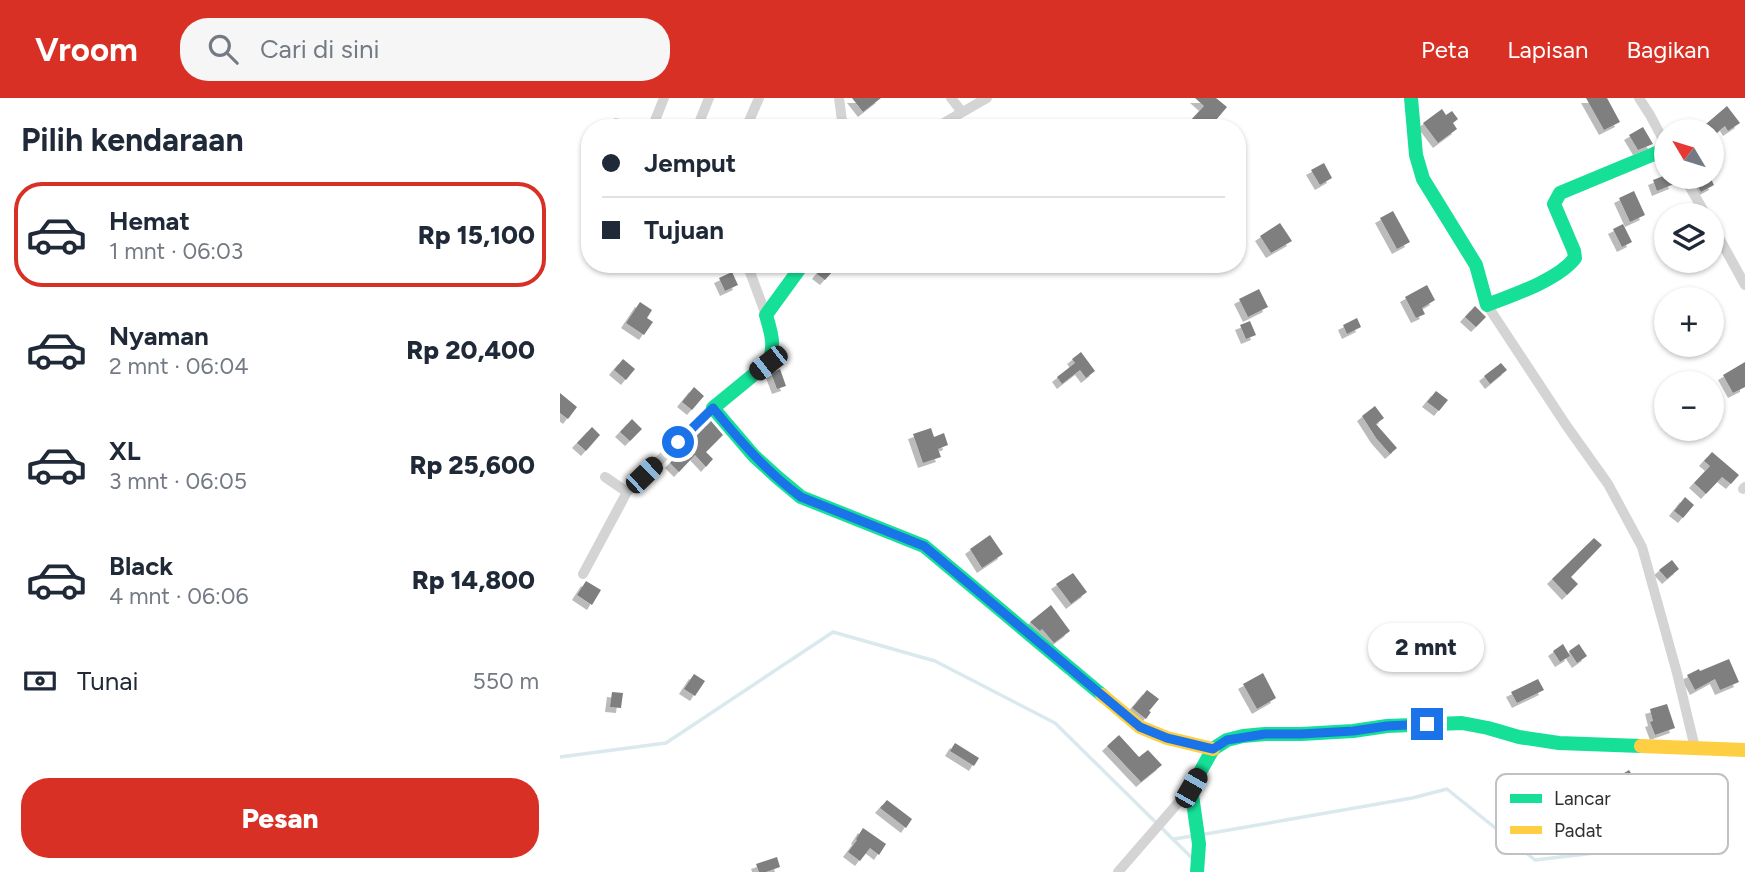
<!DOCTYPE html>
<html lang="id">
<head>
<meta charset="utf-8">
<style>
	body { margin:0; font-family:Figtree,sans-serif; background:#f6f6f7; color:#1f2937; height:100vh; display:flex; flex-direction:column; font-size:26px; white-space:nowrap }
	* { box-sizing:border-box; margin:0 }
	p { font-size:23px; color:#747a83 }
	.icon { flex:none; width:38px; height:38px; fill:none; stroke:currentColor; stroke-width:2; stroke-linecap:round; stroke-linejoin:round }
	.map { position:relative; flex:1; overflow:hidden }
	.panel { display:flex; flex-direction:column; background:#fff; width:560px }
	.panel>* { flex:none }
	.banner { position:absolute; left:21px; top:21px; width:665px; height:154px; border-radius:28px; box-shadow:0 2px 5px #0004; display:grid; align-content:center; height:154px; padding:0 21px; background:#fff }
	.needle { width:46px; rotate:308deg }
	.controls { position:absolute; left:1094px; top:21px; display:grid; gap:14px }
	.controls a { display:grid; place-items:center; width:70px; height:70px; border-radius:50%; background:#fff; box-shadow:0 2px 5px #0004; font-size:35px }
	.end { position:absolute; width:32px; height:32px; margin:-16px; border:9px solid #1a73e8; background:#fff; box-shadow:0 0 0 4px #fff }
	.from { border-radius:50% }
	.bubble { position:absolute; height:49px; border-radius:24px; background:#fff; box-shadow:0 2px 5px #0004; font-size:23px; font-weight:800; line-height:49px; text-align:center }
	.car { position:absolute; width:21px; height:42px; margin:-21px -10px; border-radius:9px; box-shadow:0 0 5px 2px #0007; background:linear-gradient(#222 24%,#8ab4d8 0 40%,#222 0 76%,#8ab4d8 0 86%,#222 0) }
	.banner b { display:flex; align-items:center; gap:24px; height:66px; font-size:26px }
	.banner b+b { border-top:2px solid #e0e1e3 }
	.banner i { width:18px; height:18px; background:#1f2937 }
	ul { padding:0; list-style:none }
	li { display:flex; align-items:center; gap:21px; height:105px; margin:0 14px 10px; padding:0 7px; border:4px solid transparent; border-radius:28px }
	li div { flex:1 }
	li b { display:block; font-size:26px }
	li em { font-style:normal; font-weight:800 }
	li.active { border-color:#d93025 }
	li>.icon { width:63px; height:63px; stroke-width:1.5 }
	h2 { padding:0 21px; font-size:32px; line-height:84px }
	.pay { display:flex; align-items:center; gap:18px; height:77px; padding:0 21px; font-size:26px }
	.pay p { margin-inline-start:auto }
	.primary-button { display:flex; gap:14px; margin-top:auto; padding:14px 21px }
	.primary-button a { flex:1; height:80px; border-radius:28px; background:#d93025; color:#fff; font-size:28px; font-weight:800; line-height:80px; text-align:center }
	header { display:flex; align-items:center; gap:42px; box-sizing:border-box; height:98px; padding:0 35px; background:#d93025; color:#fff }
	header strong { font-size:33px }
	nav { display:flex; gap:38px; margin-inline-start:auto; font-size:24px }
	.search { width:490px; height:63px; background:#f6f6f7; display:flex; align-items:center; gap:18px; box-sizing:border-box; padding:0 24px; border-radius:28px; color:#747a83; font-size:26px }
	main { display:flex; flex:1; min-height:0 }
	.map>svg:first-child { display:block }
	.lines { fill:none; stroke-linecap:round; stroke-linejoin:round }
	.stream { stroke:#dae9ee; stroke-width:3.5 }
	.building { fill:#7f7f7f; filter:url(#shadow) }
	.street { stroke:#d4d4d4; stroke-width:10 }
	.fast { stroke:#16e098; stroke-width:14 }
	.slow { stroke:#ffcf43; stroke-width:14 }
	.route { stroke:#1a73e8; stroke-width:9 }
	.key { fill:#fff; stroke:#c1c1c1; stroke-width:2 }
	.key-label { font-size:19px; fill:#303030 }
</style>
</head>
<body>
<header>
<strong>Vroom</strong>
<div class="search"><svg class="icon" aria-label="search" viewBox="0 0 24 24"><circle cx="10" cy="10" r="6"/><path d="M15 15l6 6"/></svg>Cari di sini</div>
<nav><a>Peta</a><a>Lapisan</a><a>Bagikan</a></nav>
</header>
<main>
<section class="panel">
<h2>Pilih kendaraan</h2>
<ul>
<li class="active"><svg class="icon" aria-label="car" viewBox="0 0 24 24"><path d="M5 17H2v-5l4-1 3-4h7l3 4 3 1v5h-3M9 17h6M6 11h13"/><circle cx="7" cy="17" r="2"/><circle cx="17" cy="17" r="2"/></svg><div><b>Hemat</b><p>1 mnt · 06:03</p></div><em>Rp 15,100</em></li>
<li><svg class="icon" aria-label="car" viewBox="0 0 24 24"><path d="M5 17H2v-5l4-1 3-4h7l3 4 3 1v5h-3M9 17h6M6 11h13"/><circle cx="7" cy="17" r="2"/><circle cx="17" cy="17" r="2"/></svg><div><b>Nyaman</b><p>2 mnt · 06:04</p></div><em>Rp 20,400</em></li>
<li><svg class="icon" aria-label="car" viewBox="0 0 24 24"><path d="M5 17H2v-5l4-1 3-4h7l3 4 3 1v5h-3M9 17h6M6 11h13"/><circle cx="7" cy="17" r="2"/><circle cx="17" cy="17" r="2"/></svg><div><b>XL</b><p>3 mnt · 06:05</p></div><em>Rp 25,600</em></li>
<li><svg class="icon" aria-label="car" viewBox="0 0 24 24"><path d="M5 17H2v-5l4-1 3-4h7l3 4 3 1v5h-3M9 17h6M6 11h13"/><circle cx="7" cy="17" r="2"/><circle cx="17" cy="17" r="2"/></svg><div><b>Black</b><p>4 mnt · 06:06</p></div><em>Rp 14,800</em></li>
</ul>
<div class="pay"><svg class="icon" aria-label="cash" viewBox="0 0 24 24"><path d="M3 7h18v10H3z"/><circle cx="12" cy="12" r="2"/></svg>Tunai<p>550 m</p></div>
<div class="primary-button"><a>Pesan</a></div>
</section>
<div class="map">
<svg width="1185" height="774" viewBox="0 0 1185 774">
	<defs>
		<filter id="shadow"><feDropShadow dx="-5" dy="5" stdDeviation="0" flood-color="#0004"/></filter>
	</defs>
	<rect width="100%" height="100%" fill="#fff"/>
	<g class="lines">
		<path class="stream" d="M0,659L106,645L273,534L375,563L495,625L634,762
			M640,737L852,700L887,691L975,762L1154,741
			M614,741L632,738"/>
	</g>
	<path class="building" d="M292,0H321L303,14Z
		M635,0H656L667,9L656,22L663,30H641L632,21L644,8Z
		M1026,0H1047L1060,24L1044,32Z
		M1167,8L1180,25L1168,33L1165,28L1154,37L1146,26Z
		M882,11L886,17L892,13L898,21L893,25L897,31L878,45L863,25Z
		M1083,29L1093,46L1078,52L1069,37Z
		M764,65L772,80L760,87L751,72Z
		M1106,77V79H1111L1114,86L1097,93L1093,82Z
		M1132,79H1150L1154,87L1141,94Z
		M1074,93L1085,117L1070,124L1059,100Z
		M833,113L850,144L837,151L820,120Z
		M720,125L732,143L711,155L700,138Z
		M1063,126L1072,144L1062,149L1053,131Z
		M265,166H279L265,182L257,176Z
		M172,174L178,187L165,193L159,180Z
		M867,187L875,202L862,210L865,216L856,220L845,199Z
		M699,191L708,209L688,219L679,201Z
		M80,204L92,212L87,220L93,224L84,237L66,225Z
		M915,208L926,219L916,229L905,219Z
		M797,220L801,229L787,236L783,227Z
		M690,223L696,237L686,241L680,227Z
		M521,254L535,273L526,280L520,272L502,286L497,279L515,265L512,261Z
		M63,261L75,271L66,282L54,272Z
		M1185,264V289L1173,295L1163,277Z
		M941,265L947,272L930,286L924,278Z
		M220,271L226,288L217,291L211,275Z
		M134,289L144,298L132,312L122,304Z
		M876,293L888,302L879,313L867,304Z
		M0,295L17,309L8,321L0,315Z
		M815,308L824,320L816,326L837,350L830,356L816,340L802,318Z
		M72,321L82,331L70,343L60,334Z
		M151,323L163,337L146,354L153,361L146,369L135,357L119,374L110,365Z
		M32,329L40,337L26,353L17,345Z
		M371,330L374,339L384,335L388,347L378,351L381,359L363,365L353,336Z
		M1152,354L1179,377L1171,386L1162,379L1146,396L1134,385L1150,368L1144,363Z
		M1125,399L1134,407L1123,420L1114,413Z
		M430,437L443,456L422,470L410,451Z
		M1034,440L1042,447L1011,479L1018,486L1007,497L992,481Z
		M1112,462L1119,471L1107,481L1099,472Z
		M513,475L527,494L511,506L496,486Z
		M26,483L41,492L32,507L17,497Z
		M491,507L510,533L494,545L482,531L480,533L470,524Z
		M1003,546L1010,558L1000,564L993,553Z
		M1019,546L1027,558L1017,565L1009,553Z
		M1169,561L1179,584L1160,592L1155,581L1135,592L1127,577L1139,571L1140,573Z
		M703,575L716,600L697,611L683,586Z
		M134,576L145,583L135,598L124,591Z
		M978,581L984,592L957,605L951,594Z
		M587,592L599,601L589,613L591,614L586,621L572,610Z
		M52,594L63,595L61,610L50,609Z
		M1107,606L1115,630L1095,637L1090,624L1093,623L1090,611Z
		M559,637L579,659L588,652L602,667L581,684L547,648Z
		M395,645L419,660L414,668L390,653Z
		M1069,672L1086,699L1073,708L1056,680Z
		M327,702L352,721L346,730L320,710Z
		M303,730L326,746L319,757L310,750L300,763L288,754L297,742L296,741Z
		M217,759L220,769L206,774H199L196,766Z"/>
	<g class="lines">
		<path class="street" d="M279,0L283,30
			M391,0L402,14
			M1079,0L1090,17L1106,47
			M56,25L66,30
			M92,30L104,0
			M137,30L149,0
			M186,30L199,0
			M375,30L427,0
			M1124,79L1146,117
			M1152,127L1185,187
			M187,166L206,217
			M927,207L1006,327L1048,386L1082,449L1117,575L1135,650
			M45,379L67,394
			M1183,391L1185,389
			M23,476L67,394L153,310
			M558,774L631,690"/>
		<path class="fast" d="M851,0L856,57L863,81L916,167L927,207C953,197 998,182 1015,160L1014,153L994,106L1000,95L1106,51
			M243,166L206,217C211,234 216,249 208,265L153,310L194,358L217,379L241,399L364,448L542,597
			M637,774L639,746L631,690L653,651L667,642L683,638L705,636H741L793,633L827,628L902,625L928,630L959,639L999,645L1081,648"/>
		<path class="slow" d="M542,597L580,629L607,640L653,651
			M1081,648L1185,652"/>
	</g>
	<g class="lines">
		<path class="route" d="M118,344L153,310C180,343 207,374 241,399L364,448L580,629L607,640L653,651L667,642L705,636H741L793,633L827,628L867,626"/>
	</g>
	<rect x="936" y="676" width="232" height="80" rx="10" class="key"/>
	<rect x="950" y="696" width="32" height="9" fill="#16e098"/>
	<rect x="950" y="728" width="32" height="8" fill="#ffcf43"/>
	<g class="key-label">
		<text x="994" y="707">Lancar</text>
		<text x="994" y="739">Padat</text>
	</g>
</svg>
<div class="controls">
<a><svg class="needle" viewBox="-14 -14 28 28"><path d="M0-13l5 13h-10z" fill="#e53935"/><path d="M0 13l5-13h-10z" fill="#747a83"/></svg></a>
<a><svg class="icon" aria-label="layers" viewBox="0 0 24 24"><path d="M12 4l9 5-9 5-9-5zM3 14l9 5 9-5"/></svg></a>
<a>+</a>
<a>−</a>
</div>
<i class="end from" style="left:118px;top:344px"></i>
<i class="end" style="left:867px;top:626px"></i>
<div class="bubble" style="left:808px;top:525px;width:116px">2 mnt</div>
<i class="car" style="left:208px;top:265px;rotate:232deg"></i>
<i class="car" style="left:84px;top:377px;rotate:46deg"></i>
<i class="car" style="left:631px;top:690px;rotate:30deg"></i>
<div class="banner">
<b><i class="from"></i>Jemput</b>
<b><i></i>Tujuan</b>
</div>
</div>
</main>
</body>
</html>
